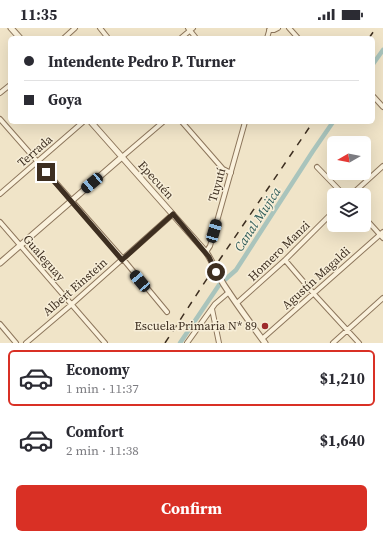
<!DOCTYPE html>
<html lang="en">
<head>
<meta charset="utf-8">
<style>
	body { margin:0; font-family:"Source Serif 4",serif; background:#f2f2f3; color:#2b2b33; height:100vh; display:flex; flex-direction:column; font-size:15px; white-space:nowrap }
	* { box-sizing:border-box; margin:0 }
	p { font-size:13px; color:#7c7c81 }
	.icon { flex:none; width:22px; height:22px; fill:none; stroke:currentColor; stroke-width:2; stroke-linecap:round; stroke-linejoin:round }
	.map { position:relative; height:315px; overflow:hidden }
	.side { display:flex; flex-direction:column; background:#fff; flex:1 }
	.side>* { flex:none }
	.hud { position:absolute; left:8px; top:8px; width:367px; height:88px; border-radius:6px; box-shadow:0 4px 16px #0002; display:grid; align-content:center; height:88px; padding:0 16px; background:#fff }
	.needle { width:26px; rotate:261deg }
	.buttons { position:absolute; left:327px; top:108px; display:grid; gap:8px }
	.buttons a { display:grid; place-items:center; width:44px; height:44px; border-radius:6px; background:#fff; box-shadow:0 4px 16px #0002; font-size:20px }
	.end { position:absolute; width:18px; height:18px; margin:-9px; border:5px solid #3d2e20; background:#fff; box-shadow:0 0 0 2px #fff }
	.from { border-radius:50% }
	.car { position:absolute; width:12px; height:24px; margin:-12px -6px; border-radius:5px; box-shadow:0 0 3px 1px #0007; background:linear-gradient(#222 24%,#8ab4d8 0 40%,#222 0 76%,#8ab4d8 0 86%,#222 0) }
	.hud b { display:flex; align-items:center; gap:14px; height:38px; font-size:15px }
	.hud b+b { border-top:1px solid #e1e1e2 }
	.hud i { width:10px; height:10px; background:#2b2b33 }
	ul { padding:7px 0 0; list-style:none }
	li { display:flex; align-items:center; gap:12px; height:56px; margin:0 8px 6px; padding:0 8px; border:2px solid transparent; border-radius:6px }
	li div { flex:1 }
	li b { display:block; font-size:15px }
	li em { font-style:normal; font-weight:700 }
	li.on { border-color:#d93025 }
	li>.icon { width:36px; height:36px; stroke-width:1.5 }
	.button { display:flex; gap:8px; margin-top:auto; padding:8px 16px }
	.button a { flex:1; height:46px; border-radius:6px; background:#d93025; color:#fff; font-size:16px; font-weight:700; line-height:46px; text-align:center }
	.status { display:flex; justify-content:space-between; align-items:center; height:28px; padding:0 20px; background:#fff; direction:ltr }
	.status svg { height:11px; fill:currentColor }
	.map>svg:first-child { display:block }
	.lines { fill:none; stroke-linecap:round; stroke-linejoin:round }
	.canal { stroke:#a9c4bc; stroke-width:4.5 }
	.minor-casing { stroke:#8d765c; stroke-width:6 }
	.tertiary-casing { stroke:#8d765c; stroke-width:7 }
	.minor { stroke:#faf1dc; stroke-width:4 }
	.tertiary { stroke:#faf1dc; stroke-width:5 }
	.rail { stroke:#3d2e20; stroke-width:1.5; stroke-dasharray:7 7; stroke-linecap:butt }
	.route { stroke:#3d2e20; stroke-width:5 }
	.poi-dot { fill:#9e2a2b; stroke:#f7eed8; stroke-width:1.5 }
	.labels { text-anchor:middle; stroke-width:3; stroke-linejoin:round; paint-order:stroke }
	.street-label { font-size:12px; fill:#3d2e20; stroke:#f7eed8 }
	.poi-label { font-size:12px; fill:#3d2e20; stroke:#f7eed8; text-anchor:end }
	.water-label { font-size:13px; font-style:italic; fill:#2f5d5a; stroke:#f7eed8 }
</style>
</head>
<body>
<div class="status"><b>11:35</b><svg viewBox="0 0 49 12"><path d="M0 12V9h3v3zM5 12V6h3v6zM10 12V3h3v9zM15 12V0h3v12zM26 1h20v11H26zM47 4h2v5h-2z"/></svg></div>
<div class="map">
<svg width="383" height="315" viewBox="0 0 383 315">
	<rect width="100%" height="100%" fill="#f0e4c8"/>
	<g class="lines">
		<path class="canal" d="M373,36L383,22
			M180,315L219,257L236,242L313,123L333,94"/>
		<defs>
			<path id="minor" d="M100,0L108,10
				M188,0L196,10
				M289,0L298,10
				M269,2H274L278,0
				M64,10L75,0
				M181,10L193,0
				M267,10L270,0
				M0,65L10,57
				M373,68L383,79
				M0,91L123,231L167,284
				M182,94L223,141L231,145
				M122,129L163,94
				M317,139L344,167
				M0,166L83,94
				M351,167L383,138
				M364,189L383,210
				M0,194L105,315
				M206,224L210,218L245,94
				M285,232L314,266L359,315
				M237,275L285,232L334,183
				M212,281L219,315
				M0,296L16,315
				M262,311L383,204
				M26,315L72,276L173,186
				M187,315L215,276L229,264
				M333,315L383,270"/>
			<path id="tertiary" d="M11,0L20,10
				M91,94L206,224C213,234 217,246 224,257C237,277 251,296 265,315
				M0,235L122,129"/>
		</defs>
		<use href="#minor" class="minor-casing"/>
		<use href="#tertiary" class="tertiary-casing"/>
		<use href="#minor" class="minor"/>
		<use href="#tertiary" class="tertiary"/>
		<path class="rail" d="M369,10L376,0
			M165,315L214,240L313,94"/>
	</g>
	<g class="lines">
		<path class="route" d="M46,144L122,232L173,186L209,229L216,244"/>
	</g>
	<circle class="poi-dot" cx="265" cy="298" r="4"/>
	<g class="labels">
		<g class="street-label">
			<text transform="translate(35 123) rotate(-41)" y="4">Terrada</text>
			<text transform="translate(156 152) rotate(48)" y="4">Epecuén</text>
			<text transform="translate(217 157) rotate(-74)" y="4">Tuyutí</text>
			<text transform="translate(279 223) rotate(-44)" y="4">Homero Manzi</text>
			<text transform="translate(44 230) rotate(49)" y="4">Gualeguay</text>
			<text transform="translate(316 250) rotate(-42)" y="4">Agustín Magaldi</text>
			<text transform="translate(75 259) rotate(-41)" y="4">Albert Einstein</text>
		</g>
		<g class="poi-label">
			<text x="257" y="302">Escuela Primaria N* 89</text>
		</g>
		<g class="water-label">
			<text transform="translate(257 191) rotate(-57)" y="5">Canal Mujica</text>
		</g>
	</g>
</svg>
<div class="buttons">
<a><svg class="needle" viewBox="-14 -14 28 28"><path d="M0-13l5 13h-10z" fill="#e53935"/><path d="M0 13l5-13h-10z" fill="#7c7c81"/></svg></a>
<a><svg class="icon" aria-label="layers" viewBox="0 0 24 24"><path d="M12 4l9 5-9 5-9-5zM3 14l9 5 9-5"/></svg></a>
</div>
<i class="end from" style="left:216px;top:244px"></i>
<i class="end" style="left:46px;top:144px"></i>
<i class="car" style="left:92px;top:155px;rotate:230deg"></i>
<i class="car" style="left:214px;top:203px;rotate:16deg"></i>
<i class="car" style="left:140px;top:253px;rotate:320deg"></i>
<div class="hud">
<b><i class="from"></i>Intendente Pedro P. Turner</b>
<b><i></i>Goya</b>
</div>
</div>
<section class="side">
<ul>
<li class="on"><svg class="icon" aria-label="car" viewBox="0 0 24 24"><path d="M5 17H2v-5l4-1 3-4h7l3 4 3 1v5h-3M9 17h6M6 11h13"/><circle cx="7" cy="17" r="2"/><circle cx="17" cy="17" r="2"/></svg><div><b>Economy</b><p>1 min · 11:37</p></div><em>$1,210</em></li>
<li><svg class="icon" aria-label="car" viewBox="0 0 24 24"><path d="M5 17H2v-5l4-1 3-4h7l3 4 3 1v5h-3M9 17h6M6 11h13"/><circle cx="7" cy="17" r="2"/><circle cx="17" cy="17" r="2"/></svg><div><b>Comfort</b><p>2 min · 11:38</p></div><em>$1,640</em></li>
</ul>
<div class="button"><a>Confirm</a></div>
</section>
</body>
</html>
